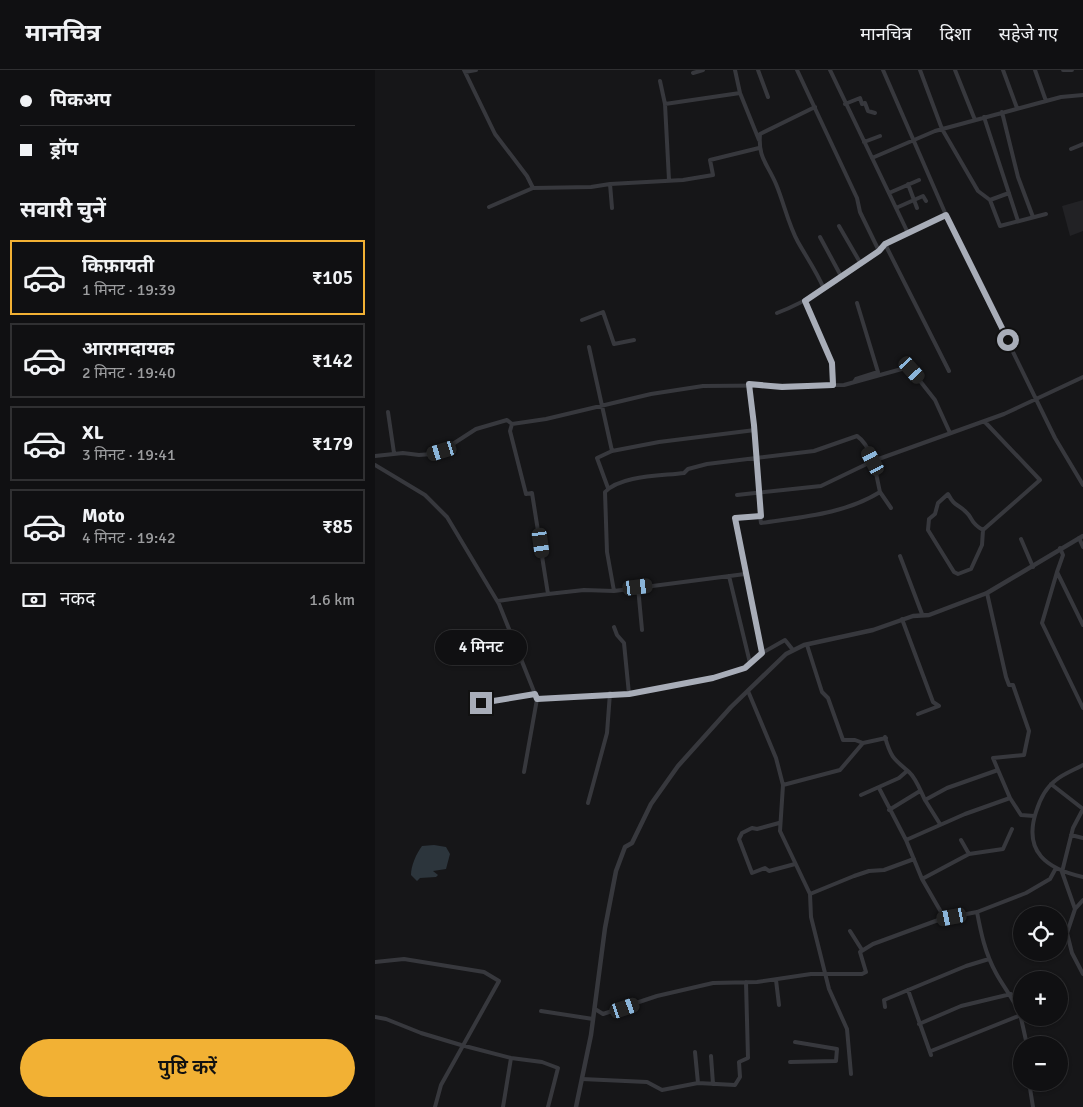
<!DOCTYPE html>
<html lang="hi">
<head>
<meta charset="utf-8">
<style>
	body { margin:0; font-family:Signika,"Noto Sans Devanagari",sans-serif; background:#1e1e20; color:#f1f3f6; height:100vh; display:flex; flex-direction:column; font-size:19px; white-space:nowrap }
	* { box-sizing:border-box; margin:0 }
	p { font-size:16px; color:#9c9d9f }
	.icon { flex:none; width:28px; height:28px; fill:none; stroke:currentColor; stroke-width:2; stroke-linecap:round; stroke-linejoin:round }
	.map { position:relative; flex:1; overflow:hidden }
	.side { display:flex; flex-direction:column; background:#101012; width:375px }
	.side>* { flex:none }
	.banner { display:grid; align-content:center; height:110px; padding:0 20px; background:#101012 }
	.tools { position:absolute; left:638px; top:836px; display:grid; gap:10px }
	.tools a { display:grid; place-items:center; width:55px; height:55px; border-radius:50%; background:#101012; box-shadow:0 1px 4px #0004,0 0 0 1px #303032; font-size:25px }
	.end { position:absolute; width:22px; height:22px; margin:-11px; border:6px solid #a8adb8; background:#111; box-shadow:0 0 0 2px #111 }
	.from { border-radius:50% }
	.bubble { position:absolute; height:35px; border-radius:18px; background:#101012; box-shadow:0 1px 4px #0004,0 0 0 1px #303032; font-size:16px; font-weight:600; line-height:35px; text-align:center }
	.car { position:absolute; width:15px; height:30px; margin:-15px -8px; border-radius:6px; box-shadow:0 0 4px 1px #0007; background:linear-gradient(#222 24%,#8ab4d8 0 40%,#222 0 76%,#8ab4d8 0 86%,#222 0) }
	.banner b { display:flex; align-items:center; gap:18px; height:48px; font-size:19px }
	.banner b+b { border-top:1px solid #303032 }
	.banner i { width:12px; height:12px; background:#f1f3f6 }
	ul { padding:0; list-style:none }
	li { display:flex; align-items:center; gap:15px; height:75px; margin:0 10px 8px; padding:0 10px; border:2px solid #303032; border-radius:0px }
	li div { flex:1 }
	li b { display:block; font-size:19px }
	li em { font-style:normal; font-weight:600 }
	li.on { border-color:#f2b134 }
	li>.icon { width:45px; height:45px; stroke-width:1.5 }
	h2 { padding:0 20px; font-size:22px; line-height:60px }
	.pay { display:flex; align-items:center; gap:12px; height:55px; padding:0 20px; font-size:19px }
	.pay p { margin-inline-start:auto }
	.action { display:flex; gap:10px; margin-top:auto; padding:10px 20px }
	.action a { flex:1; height:58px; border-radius:30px; background:#f2b134; color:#111; font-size:20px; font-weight:600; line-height:58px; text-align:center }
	header { display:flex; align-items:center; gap:30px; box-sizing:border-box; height:70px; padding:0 25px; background:#101012; border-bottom:1px solid #303032 }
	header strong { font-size:24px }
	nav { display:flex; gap:28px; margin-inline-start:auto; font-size:18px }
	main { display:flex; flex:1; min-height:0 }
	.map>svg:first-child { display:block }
	.built { fill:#222225 }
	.water { fill:#2c353c }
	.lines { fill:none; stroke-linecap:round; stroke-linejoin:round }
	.minor { stroke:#37383d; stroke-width:4 }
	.tertiary { stroke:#37383d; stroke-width:4.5 }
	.route { stroke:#a8adb8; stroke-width:6 }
</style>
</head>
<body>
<header>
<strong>मानचित्र</strong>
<nav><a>मानचित्र</a><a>दिशा</a><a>सहेजे गए</a></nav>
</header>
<main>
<section class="side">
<div class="banner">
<b><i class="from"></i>पिकअप</b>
<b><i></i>ड्रॉप</b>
</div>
<h2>सवारी चुनें</h2>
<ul>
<li class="on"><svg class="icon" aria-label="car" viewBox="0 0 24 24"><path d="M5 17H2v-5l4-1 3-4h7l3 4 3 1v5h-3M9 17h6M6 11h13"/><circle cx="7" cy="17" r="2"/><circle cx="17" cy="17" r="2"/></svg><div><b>किफ़ायती</b><p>1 मिनट · 19:39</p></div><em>₹105</em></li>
<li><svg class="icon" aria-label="car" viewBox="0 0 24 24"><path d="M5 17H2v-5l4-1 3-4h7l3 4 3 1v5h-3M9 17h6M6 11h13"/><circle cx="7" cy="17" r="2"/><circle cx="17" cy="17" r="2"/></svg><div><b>आरामदायक</b><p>2 मिनट · 19:40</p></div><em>₹142</em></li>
<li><svg class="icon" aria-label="car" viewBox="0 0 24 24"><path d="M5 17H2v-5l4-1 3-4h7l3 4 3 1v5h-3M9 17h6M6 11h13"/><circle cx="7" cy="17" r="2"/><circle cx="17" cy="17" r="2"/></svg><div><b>XL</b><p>3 मिनट · 19:41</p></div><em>₹179</em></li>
<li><svg class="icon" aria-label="car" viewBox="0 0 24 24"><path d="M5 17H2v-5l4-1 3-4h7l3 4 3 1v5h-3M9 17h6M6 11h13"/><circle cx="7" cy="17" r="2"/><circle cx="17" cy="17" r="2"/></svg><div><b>Moto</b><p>4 मिनट · 19:42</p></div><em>₹85</em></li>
</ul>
<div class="pay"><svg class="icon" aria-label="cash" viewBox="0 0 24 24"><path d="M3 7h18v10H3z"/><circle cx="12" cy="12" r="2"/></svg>नकद<p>1.6 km</p></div>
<div class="action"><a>पुष्टि करें</a></div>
</section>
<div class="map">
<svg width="708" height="1037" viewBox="0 0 708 1037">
	<rect width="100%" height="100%" fill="#161618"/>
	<path class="built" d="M708,130V161L695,166L687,136Z"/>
	<path class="water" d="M59,775L71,777L75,784L71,799L58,801L63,805L61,807L45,808L42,811L36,805C36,796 41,784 47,776Z"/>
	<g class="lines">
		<path class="minor" d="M89,0L120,64L152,106L158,118L216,117L235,114L308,110L338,105L335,90L384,78
			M383,0L393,27
			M422,0L482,128L485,142L504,181
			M455,0L533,163
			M508,0L571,145L680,368L708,415
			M545,0L567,59L603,121L615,130L625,156L671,144
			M580,0L600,50
			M628,0L642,38
			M660,0L671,31
			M688,0H697
			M90,2L101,0
			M318,3L328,0
			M285,11L290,34L294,110
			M365,23L384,70
			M290,34L365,23L360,0
			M470,34L485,28L487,34L490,33L493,41L500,43
			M440,37L385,64C383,88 392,93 401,114C409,133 413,154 423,172C432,188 442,202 449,219
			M627,42L643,107L658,147
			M609,47L643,151
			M489,72L505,66
			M696,79L708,74
			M497,88L560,61L686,27L708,25
			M235,114L237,138
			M533,114L542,138
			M514,123L544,110
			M615,130L634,123
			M114,137L158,118
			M521,138L548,126L551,131
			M464,156L486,194
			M445,167L466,206
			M510,174L574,301
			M402,243C439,229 472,204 504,181L510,174L571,145
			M207,250L228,242L239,274L259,270
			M214,277L237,381L284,372L380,360
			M479,312L481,309L503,302L482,233
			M374,314L380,360L385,446
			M13,342L19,383
			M0,386L28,383L44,385L57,384L67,381L101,359L132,350L137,354
			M0,395L50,425L72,447L124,534L162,629L149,702
			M233,418L222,388L237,381
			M505,422L516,438
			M362,425L446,416L498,391L629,344L708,307
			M608,460L607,475L596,499L583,504L579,502L553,460L554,449L560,444L563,433L573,424C580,437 582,433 591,442C599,449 594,452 608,460L665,410L609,351
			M704,468L708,477
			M646,469L658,497
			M685,478L688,485L682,502L708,555
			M525,486L547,544
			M682,502L667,553L708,638
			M354,506L375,593
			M263,517L267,560
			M239,521L232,482L230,422C246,405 287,406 309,403L313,399L332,394L439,381L482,366C498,377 501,405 505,422C470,444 426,447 386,453L385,446L360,448L387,583
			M612,523L631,607L634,615H638L654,661L649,685L618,688L623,700
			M173,524L209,520L239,521L370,504
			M123,531L173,524L157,423L151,424L135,361L137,354L171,349L276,324L328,316L469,315L534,297L560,330L575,363
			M527,549L558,632L564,636L543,644
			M239,557L242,565L249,573L254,624
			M432,575L447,622L453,628L468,670H480L488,673L511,668
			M373,621L401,688L408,715L405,761L435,824L436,847L454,919L472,959L476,1004
			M162,629L254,624L338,608L370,598L387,583L410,570L418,580
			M106,633L161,624
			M510,667C516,688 519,689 534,702C541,708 546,722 550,730L572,718L623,700L635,728L590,744L531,770
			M708,695C699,700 688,704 681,710C670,718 665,729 661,742C648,782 672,799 708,807
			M676,714L708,739
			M408,715L465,700L488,673
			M504,718L531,770L547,809L566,842V849
			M486,725L524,708L532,701
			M635,728L646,745L659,746
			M550,730L565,754
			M213,733L232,663L235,623
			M708,739L698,758L687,802L700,839L692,863L697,883L708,904
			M514,740L545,721
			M404,753L382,759L377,758L367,763L364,769L377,803L390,798L394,801L420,794
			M696,765L708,768
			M586,770L594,784L628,779L637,759
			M547,809L594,784
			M435,824L479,806L494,801L509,800L539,789
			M700,839L708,830
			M602,842C606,863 610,883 621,903C629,918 640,930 646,947
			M475,861L487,880
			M0,892L29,889L109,902L124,911L66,1015L60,1037
			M401,910L404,935
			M533,920L556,985
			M510,937L509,930L591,896L614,889
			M220,939L228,944L282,926L338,913L382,912L436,904H487L491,902L485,882L498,874L566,849L602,842L651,823L675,809L681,798
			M166,941L218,949
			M0,947L11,949L46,963L86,975L136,988L167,992L183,998L173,1037
			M646,948L652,975
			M544,954L586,936L636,924
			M556,981L646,945
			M320,982L323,1013
			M336,986L338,1014
			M415,992L461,991L462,979L420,972
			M207,1009L272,1012L287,1020L323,1013L360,1015L365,1007L364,992L373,988L371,912
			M654,1012L658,1037
			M128,1037L136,988"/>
		<path class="tertiary" d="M430,231L457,293L459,315
			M201,1037L216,965L230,858L241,801L250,777L257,773L276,734L303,696L356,637L411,584L429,575L498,560L538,546L554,545L612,523L708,466"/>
	</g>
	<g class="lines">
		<path class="route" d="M106,633L160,624L162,629L254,624L338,608L370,598L387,583L360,448L386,446L379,355L374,314L407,317L458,315L457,293L430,231L504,181L510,174L571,145L633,270"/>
	</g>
</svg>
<div class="tools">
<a><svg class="icon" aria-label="locate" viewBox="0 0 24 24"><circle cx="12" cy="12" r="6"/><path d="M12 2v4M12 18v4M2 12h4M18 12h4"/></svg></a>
<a>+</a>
<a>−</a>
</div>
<i class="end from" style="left:633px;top:270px"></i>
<i class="end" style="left:106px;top:633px"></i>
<div class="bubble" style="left:60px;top:560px;width:92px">4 मिनट</div>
<i class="car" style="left:537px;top:300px;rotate:138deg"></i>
<i class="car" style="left:67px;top:381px;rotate:253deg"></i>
<i class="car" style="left:498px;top:391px;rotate:332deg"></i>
<i class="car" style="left:166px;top:473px;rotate:172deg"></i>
<i class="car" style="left:263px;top:517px;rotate:83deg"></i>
<i class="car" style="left:577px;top:847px;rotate:259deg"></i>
<i class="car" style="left:250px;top:938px;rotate:71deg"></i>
</div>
</main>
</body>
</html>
